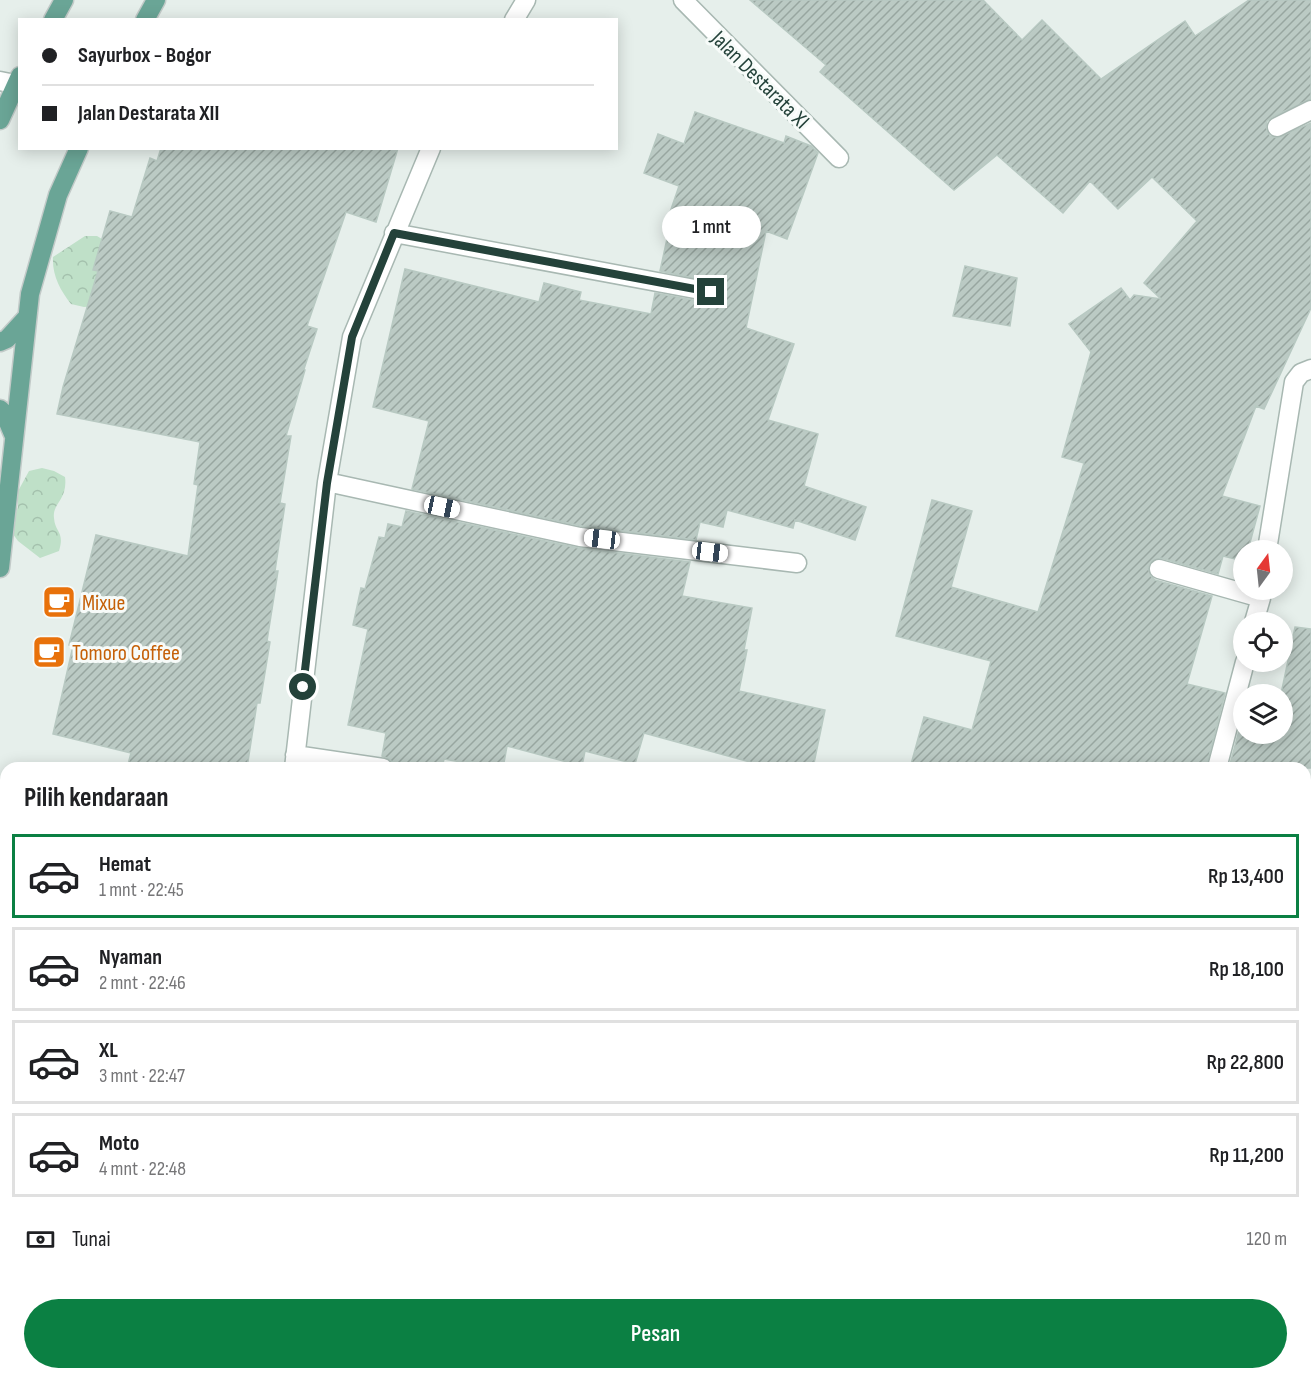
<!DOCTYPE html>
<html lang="id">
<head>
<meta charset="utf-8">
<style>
	body { margin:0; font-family:"Sofia Sans Condensed",sans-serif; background:#f2f2f2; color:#202124; height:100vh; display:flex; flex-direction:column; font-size:22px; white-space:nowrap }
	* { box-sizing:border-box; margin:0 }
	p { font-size:20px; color:#757577 }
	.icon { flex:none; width:33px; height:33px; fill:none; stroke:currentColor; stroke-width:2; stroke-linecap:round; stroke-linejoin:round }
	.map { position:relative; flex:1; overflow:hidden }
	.side { position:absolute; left:0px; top:762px; width:1311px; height:618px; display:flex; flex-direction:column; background:#fff; border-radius:18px 18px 0 0; box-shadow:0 3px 15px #0003 }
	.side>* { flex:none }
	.top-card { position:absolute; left:18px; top:18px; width:600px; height:132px; border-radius:0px; box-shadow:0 3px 15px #0003; display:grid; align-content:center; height:132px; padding:0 24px; background:#fff }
	.needle { width:39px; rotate:15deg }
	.fabs { position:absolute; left:1233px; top:540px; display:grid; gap:12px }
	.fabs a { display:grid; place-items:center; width:60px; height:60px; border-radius:50%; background:#fff; box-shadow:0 3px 15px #0003; font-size:30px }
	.end { position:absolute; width:27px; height:27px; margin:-14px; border:8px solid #24423a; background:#fff; box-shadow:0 0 0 3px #fff }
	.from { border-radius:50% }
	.bubble { position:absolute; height:42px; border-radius:21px; background:#fff; box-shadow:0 3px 15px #0003; font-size:20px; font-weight:600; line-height:42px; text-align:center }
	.car { position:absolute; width:18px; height:36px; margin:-18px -9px; border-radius:8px; box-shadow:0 0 4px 2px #0007; background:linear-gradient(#fff 24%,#345 0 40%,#fff 0 76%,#345 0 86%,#fff 0) }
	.top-card b { display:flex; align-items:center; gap:21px; height:57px; font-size:22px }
	.top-card b+b { border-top:2px solid #e0e0e0 }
	.top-card i { width:15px; height:15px; background:#202124 }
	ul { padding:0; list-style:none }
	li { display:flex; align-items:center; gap:18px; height:84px; margin:0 12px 9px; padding:0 12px; border:3px solid #e0e0e0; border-radius:0px }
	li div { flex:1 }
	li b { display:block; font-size:22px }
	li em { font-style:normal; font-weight:600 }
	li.active { border-color:#0b8043 }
	li>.icon { width:54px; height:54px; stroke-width:1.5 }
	h2 { padding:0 24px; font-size:27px; line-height:72px }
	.pay { display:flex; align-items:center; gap:15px; height:66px; padding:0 24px; font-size:22px }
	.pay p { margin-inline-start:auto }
	.primary-button { display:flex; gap:12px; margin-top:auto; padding:12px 24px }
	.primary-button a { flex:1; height:69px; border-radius:36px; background:#0b8043; color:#fff; font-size:24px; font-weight:600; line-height:69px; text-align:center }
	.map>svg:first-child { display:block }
	.forest { fill:url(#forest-crowns) }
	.building { fill:url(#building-hatch); stroke:#b8c9c2; stroke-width:1.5 }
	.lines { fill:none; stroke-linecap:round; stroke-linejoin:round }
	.minor-casing { stroke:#a8b8b2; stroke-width:21 }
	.primary-casing { stroke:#c2cac8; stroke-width:21 }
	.minor { stroke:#fff; stroke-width:18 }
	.primary { stroke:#6aa596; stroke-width:18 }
	.route { stroke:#24423a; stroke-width:8 }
	.labels { text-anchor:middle; stroke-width:6; stroke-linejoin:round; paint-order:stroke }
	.street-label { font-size:22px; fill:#24423a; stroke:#f7fbf9 }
	.food-label { font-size:22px; fill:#c56008; stroke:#f7fbf9; text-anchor:start }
</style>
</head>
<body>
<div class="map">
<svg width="1311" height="1380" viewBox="0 0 1311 1380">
	<defs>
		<pattern id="forest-crowns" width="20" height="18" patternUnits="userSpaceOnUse" patternTransform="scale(1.5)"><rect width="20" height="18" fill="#bfe0c8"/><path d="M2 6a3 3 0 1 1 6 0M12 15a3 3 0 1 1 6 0" fill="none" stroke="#a4c1ad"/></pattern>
		<pattern id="building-hatch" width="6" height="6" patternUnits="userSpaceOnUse" patternTransform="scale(1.5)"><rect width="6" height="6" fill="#bbcac4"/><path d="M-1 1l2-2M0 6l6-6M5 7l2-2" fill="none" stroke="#98a6a0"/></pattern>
	</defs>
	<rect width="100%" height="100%" fill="#e6efeb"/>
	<path class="forest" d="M85,236H97L107,242L96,306L84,307L71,304C60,290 52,275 53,257Z
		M42,468L54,471L65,477C68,500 52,503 54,518C55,533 65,531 59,551L40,558L18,541L10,530L18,507L17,493L29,471Z
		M6,785V861L0,860V792Z"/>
	<path class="building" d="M750,0H983L1022,40L1042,20L1101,79L1185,21L1195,36L1249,0H1311V99L1272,117L1267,121L1266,127L1270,136L1277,138L1311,123V308L1264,409L1256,406L1222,496L1260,506L1248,550H1244V561L1223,556L1218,574L1161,558L1152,561L1148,567L1151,576L1155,580L1212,596L1187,684L1225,693L1206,768H910L924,717L972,730L991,661L896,636L932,500L972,511L951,587L1038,612L1084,463L1062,457L1091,352L1069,324L1121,288L1130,300L1134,295L1161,299L1144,283L1197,221L1152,177L1118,209L1090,181L1063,213L997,155L954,190L820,72L826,65Z
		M695,112L784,143L786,136L811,146L818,153L787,239L766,231L746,328L794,344L768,420L818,434L804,486L866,507L855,540L795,520L793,528L727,510L723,527L700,522L696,540L582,526L412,489L429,421L373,407L405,269L539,302L544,283L581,292L579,300L651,314L655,293L709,303L715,302L722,293L718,283L660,271L670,225L666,224L679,186L644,173L658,134L684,144Z
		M161,148H398L376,222L346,212L307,326L317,329L304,369L305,370L286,436H291L280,503L285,504L275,571H278L267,641L270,642L260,703H257L247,768H127L131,753L53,734L73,646L69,645L96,535L188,556L198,485L194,484L200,442L57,414L63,387L98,271L93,270L110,211L132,217L150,158L157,161Z
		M965,266L1017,278L1010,326L953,316Z
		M406,511L578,548L690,562L682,596L752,608L744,650H747L739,691L825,710L813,768H748L750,762L644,733L635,764L585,751L582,766L507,746L503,768L467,761V763L444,759L442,768H422L392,762L389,759L382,756L386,733L348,725L368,629L353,625L361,588L365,589L379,537L385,538L388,524L402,527Z
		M1295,627L1311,629V768H1229L1244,712V734H1282V694H1281Z"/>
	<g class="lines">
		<defs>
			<path id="minor" d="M683,0L839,158
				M514,20L526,0
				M0,81L15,84
				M1277,127L1311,110
				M394,233L711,292
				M327,482L580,537L797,563
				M1267,550L1294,382L1301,373L1311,369
				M1159,569L1261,598L1254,622
				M295,755L383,768
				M294,768L327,482L352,337L431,148
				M1217,768L1245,662
				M0,829L6,831
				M1305,918L1311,920
				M1305,1191L1311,1193
				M772,1374L790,1380
				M226,1380L227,1374
				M721,1380L725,1374
				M1168,1380L1171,1374"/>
			<path id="primary" d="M53,20L64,0
				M145,20L156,0
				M0,120L20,76
				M0,342L7,339L27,317
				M0,409L4,413L13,434
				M0,568L30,294L58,195L79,148"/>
		</defs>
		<use href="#minor" class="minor-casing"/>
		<use href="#primary" class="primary-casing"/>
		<use href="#minor" class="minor"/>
		<use href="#primary" class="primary"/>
	</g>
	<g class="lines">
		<path class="route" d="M303,687L327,483L352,337L394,233L711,292"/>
	</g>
	<defs>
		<symbol id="cafe-square" viewBox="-11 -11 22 22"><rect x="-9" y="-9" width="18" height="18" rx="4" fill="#e8710a" stroke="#f7fbf9"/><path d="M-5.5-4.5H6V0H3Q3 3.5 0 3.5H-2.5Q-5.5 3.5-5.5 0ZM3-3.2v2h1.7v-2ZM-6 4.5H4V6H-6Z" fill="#fff"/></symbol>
	</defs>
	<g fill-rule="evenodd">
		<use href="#cafe-square" x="40" y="583" width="38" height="38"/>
		<use href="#cafe-square" x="30" y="633" width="38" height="38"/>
	</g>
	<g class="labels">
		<g class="street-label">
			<text transform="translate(761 79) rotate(45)" y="8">Jalan Destarata XI</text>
		</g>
		<g class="food-label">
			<text x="82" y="610">Mixue</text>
			<text x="72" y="660">Tomoro Coffee</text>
		</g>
	</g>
</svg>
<div class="fabs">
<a><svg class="needle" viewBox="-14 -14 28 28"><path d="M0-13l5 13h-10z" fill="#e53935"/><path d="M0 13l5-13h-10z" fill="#757577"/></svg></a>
<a><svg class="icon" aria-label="locate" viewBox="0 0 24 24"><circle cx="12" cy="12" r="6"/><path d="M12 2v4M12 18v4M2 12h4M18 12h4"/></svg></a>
<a><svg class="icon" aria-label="layers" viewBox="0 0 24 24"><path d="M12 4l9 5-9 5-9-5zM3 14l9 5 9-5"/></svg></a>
</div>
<i class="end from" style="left:303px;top:687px"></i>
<i class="end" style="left:711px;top:292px"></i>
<div class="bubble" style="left:662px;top:206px;width:99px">1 mnt</div>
<i class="car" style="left:442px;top:507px;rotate:102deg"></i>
<i class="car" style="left:602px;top:539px;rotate:277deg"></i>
<i class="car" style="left:710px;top:552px;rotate:97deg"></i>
<div class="top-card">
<b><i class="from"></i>Sayurbox - Bogor</b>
<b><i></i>Jalan Destarata XII</b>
</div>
<section class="side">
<h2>Pilih kendaraan</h2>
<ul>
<li class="active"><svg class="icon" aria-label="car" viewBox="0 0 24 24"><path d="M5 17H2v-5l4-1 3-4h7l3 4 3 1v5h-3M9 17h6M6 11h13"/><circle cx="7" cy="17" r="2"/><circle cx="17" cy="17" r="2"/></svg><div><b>Hemat</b><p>1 mnt · 22:45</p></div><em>Rp 13,400</em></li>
<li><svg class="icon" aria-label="car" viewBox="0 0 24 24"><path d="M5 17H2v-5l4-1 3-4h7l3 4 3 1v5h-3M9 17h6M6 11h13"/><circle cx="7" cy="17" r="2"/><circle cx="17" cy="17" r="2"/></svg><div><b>Nyaman</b><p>2 mnt · 22:46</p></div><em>Rp 18,100</em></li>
<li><svg class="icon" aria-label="car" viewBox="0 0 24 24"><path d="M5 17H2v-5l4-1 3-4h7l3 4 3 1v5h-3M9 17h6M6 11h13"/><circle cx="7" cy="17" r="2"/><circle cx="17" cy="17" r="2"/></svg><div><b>XL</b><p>3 mnt · 22:47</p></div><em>Rp 22,800</em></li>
<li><svg class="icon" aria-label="car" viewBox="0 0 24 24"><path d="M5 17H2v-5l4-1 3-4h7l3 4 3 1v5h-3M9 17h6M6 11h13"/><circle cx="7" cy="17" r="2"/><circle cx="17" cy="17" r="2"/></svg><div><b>Moto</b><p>4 mnt · 22:48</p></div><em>Rp 11,200</em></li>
</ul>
<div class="pay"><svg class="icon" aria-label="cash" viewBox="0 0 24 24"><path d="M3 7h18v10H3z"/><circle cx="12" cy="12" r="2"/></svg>Tunai<p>120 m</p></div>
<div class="primary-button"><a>Pesan</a></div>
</section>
</div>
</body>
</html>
